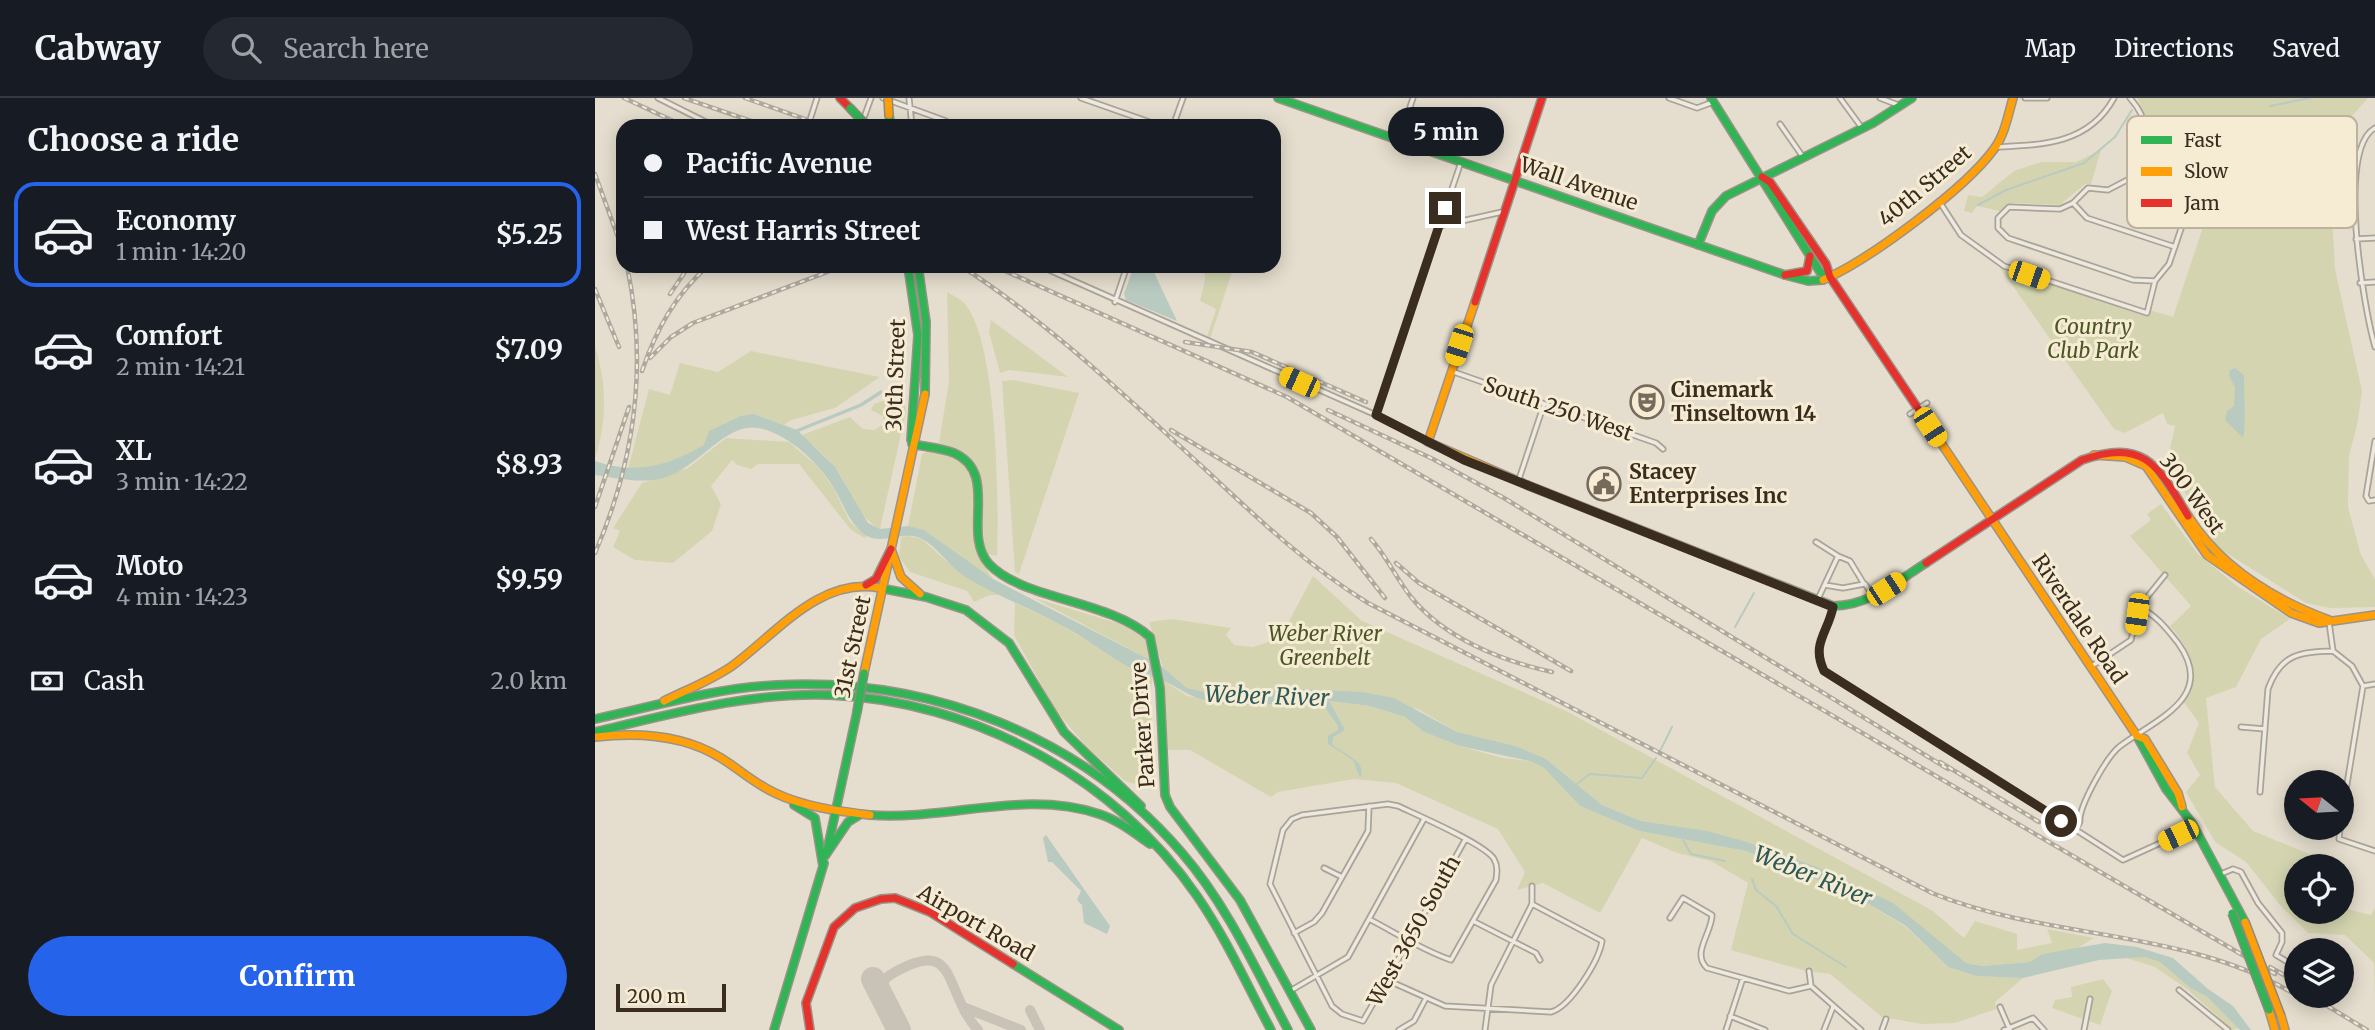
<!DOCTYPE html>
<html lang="en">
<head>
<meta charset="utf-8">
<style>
	body { margin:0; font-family:Merriweather,serif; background:#242831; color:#f1f3f6; height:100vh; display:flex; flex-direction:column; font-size:26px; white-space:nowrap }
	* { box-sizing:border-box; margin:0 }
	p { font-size:23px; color:#9ea1a6 }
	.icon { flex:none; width:38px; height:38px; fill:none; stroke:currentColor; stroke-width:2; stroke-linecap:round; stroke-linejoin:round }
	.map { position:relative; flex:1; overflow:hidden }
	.panel { display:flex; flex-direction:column; background:#171b24; width:595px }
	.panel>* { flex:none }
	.hud { position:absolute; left:21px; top:21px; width:665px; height:154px; border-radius:21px; box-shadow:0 4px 18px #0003; display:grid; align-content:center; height:154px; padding:0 28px; background:#171b24 }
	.needle { width:46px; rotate:288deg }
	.controls { position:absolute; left:1689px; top:672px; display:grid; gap:14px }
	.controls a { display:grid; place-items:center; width:70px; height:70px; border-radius:50%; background:#171b24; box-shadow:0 4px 18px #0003; font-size:35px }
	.scale { position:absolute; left:21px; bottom:18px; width:110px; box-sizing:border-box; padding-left:7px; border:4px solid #3a2c1e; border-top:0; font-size:19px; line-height:24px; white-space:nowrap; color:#3a2c1e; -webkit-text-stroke:5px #f6ecd4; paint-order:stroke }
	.end { position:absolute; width:32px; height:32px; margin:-16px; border:9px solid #3a2c1e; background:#fff; box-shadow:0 0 0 4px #fff }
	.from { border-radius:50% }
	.bubble { position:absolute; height:49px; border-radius:24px; background:#171b24; box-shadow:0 4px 18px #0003; font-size:23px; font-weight:700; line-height:49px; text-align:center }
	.car { position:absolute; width:21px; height:42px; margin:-21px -10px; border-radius:9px; box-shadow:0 0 5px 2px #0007; background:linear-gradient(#f5c518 24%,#345 0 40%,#f5c518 0 76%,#345 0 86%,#f5c518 0) }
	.hud b { display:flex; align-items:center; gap:24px; height:66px; font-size:26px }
	.hud b+b { border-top:2px solid #363941 }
	.hud i { width:18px; height:18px; background:#f1f3f6 }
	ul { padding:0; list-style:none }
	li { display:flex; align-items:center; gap:21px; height:105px; margin:0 14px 10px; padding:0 14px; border:4px solid transparent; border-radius:21px }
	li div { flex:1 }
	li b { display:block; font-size:26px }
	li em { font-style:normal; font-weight:700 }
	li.current { border-color:#2563eb }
	li>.icon { width:63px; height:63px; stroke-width:1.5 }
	h2 { padding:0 28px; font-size:32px; line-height:84px }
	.pay { display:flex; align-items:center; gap:18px; height:77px; padding:0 28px; font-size:26px }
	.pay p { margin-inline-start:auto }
	.cta { display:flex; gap:14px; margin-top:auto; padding:14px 28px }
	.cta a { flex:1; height:80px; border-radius:42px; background:#2563eb; color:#fff; font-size:28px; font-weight:700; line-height:80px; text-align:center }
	header { display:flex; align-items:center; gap:42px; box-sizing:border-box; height:98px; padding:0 35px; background:#171b24; border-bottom:2px solid #363941 }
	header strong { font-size:33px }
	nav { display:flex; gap:38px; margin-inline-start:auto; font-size:24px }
	.search { width:490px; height:63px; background:#242831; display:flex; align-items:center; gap:18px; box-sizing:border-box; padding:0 24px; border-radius:38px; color:#9ea1a6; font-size:26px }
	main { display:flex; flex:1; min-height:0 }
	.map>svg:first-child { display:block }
	.green { fill:#d4d5b0 }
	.water { fill:#b9cac0 }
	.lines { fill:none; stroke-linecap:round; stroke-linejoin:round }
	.stream { stroke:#b9cac0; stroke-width:2 }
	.canal { stroke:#b9cac0; stroke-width:3.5 }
	.taxiway { stroke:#c9c3b7; stroke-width:10 }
	.runway { stroke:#c9c3b7; stroke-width:24 }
	.street-casing { stroke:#aaa397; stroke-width:7 }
	.fast-casing { stroke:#9a9387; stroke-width:10 }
	.slow-casing { stroke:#9a9387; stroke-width:10 }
	.jam-casing { stroke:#9a9387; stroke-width:10 }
	.street { stroke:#ede9e0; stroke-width:3.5 }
	.fast { stroke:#30b455; stroke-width:7 }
	.slow { stroke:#ff9f0a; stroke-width:7 }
	.jam { stroke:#e5322d; stroke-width:7 }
	.rail-casing { stroke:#ada8a0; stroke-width:4.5 }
	.rail { stroke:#f6ecd4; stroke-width:2; stroke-dasharray:5; stroke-linecap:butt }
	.fast-bridge-casing { stroke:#90897e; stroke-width:10; stroke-linecap:butt }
	.slow-bridge-casing { stroke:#90897e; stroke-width:10; stroke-linecap:butt }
	.fast-bridge { stroke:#30b455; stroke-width:7 }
	.slow-bridge { stroke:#ff9f0a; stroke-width:7 }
	.route { stroke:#3a2c1e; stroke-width:9 }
	.labels { text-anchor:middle; stroke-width:6; stroke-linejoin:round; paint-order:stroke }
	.street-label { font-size:21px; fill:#3a2c1e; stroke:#f6ecd4 }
	.park-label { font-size:21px; font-style:italic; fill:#4a5625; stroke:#f6ecd4 }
	.poi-label { font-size:21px; font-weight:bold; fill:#3a2c1e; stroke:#f6ecd4; text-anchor:start }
	.water-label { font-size:23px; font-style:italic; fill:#2e5957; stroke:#f6ecd4 }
	.key { fill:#f6ecd4; stroke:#beb29d; stroke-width:2 }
	.key-label { font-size:19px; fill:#3a2c1e }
</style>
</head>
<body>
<header>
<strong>Cabway</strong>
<div class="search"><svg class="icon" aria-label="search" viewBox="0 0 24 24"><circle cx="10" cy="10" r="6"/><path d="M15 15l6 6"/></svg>Search here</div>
<nav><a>Map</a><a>Directions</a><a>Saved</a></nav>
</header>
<main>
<section class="panel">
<h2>Choose a ride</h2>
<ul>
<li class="current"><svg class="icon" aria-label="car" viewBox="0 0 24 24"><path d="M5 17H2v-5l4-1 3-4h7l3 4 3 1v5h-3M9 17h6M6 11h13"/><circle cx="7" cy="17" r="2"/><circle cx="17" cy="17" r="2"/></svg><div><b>Economy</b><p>1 min · 14:20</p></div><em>$5.25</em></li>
<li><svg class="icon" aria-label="car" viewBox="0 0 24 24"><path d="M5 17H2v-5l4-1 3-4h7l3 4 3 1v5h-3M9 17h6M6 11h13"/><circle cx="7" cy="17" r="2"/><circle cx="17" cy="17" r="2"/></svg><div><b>Comfort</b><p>2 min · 14:21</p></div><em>$7.09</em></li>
<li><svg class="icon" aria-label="car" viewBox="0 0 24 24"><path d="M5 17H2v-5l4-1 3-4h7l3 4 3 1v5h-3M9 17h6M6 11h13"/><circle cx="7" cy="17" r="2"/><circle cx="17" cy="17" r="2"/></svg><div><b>XL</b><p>3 min · 14:22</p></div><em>$8.93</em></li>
<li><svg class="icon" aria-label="car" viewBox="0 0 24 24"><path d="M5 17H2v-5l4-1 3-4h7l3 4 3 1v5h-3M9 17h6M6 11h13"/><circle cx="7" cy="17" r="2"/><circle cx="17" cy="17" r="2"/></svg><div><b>Moto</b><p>4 min · 14:23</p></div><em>$9.59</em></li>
</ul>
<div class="pay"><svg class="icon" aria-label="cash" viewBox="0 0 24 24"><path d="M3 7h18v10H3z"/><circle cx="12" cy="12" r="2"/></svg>Cash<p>2.0 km</p></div>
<div class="cta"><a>Confirm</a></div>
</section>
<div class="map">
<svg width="1780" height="932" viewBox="0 0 1780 932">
	<rect width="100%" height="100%" fill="#e5dece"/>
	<path class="green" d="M1542,0H1773L1746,30L1738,78L1737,118L1740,171L1767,293L1762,328L1754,358L1753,409L1766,457L1780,481V509L1735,510L1711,505L1622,449L1572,364L1580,328L1572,326L1568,315L1530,335L1519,331L1405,170L1550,218L1555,217V212L1578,219L1616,105L1605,90L1622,58L1617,59L1609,46L1617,36L1570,20L1562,28L1553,24Z
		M1506,52L1496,86H1490L1465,107L1419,105L1405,113L1382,108L1377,115L1369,113L1373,97L1387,99L1419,73L1446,64H1481Z
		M609,168H639L615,241L612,239L621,211L605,203L610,181Z
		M352,194C357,197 366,201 370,206C403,245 404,406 402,458L392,456C379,410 407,360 344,345L354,283Z
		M396,222L473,279L414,272L405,275L394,234Z
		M0,249C12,285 12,324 0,360Z
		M156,253L285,279L240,310L196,322L189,327L159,316C122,339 80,375 33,371L54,291L75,297L85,265L123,274Z
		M419,282L484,295L424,476L420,474L407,283Z
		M307,296L311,313L285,431C260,418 256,389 239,369C230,357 218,348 207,337L255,319L268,331L279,332L289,326L288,318L276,312L279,306Z
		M131,340L194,344L223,369L239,391L255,424L272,438L270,440L256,432L204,366H163L156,371L142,367L137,362L116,388L126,406L117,433L78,465L40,462L18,449L25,433L18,430L47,385L93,370Z
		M336,352C405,368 370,403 382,452C384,462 392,472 398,481L313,428L327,356Z
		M1566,406L1603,456L1642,488L1695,521L1666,541L1641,589L1611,600L1620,689L1658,733L1729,762L1728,768H1701V814H1746L1747,810L1776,817L1780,810V902L1779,865L1750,837L1713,835L1686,808L1651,764L1620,744L1591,694L1605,677L1592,655L1604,625L1588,603C1605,574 1596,552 1575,528L1596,508L1535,438L1556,422L1552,416Z
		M314,438L327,441L350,462L404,497H395L379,504L372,493L315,474L304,459L306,439Z
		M718,478L767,523L971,613L1338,813L1369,840L1380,823L1422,836V852L1457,845L1452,831L1499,840L1481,851L1447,856L1435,864L1387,868L1371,865L1222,769L1112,734L1046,723L1007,707L951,661L862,634L823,611L687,590L629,598L592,590L568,570L554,524L577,521L636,530L631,537L639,547L658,549L685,540Z
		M439,500L542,531L550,540L558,561L551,560Z
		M420,505L463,525L533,568L558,577L555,594L560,692L530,683L490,647L459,610L419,537Z
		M568,582L592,598L652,606L733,603L775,608L810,619L829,634L865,648L907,660L935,663L949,670L985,708L1044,733L1151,753L1253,794L1311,829L1353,869L1381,878L1428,880L1400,904L1401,911L1360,925L1327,926L1287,919L1235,876L1211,873L1136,852L1153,785L1116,763L1082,755L1047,740L1005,815L948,785L922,792L930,774L903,731L801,685L759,681L683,694L676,699L595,652H573Z
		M1528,859H1549L1565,864L1595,890L1611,898L1644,930L1638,932L1592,891L1560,869Z
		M1508,881L1517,893L1505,927L1457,910L1460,902L1477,899L1476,889Z"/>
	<path class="water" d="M539,168H556L582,223L531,202L529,196Z
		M1640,270L1649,277C1649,288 1651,336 1648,340L1630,322L1632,313L1639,308L1640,289L1634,278L1635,272Z
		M159,316L202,332L240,369L273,425L285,431L313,428L329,432L398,481L551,560L558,561L592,590L629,598L687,590L767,594L799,600L862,634L920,648L951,661L1007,707L1046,723L1112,733L1152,744L1222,769L1298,805L1371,865L1387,868L1435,864L1447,856L1510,845L1542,849L1578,860L1613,891L1638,908L1656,932H1645L1611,898L1595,890L1565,864L1549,859L1504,862L1428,880L1381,878L1353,869L1311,828L1253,794L1151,753L1044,733L985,708L949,670L935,663L865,648L829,634L810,619L775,608L734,603L750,632L738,639L737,646C748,657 773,662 765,680L758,662L733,646V638L743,632V628L725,602C691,604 652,611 619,604C593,599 592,594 571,584C559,577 544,574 532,568C509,555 488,538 464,526C433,509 399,497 369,478C354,468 341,447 325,440C306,432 286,449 269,436C253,423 250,409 240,392C226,367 193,335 163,330C130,324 103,371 68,380C45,386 23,380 0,377V363C40,377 73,368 109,347L114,333L146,318Z
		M451,737L515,828L512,836L489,825L487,807L482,802L486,793L457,764H453L448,740Z"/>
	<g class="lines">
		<path class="stream" d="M1675,8L1715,0
			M1383,107L1411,92L1489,65L1520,39L1537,12
			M1140,529L1159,495
			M1065,653L1077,629
			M979,688L995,676L1047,680L1061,660
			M1088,742L1096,756L1130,763
			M1157,781L1161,792L1181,808L1198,836L1251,869"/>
		<path class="canal" d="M199,334L266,307L286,294"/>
		<path class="taxiway" d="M288,901C285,891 286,883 295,877C365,835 347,893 383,932
			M368,909L426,932
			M435,912L445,932"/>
		<path class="runway" d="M278,881L304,932"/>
		<defs>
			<path id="street" d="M63,0L119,28
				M288,0L351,23
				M314,0L317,28
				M486,0L566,28
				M1074,0L1102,10L1118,4
				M1245,0L1267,30
				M1285,0L1306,8
				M1430,0H1452
				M1185,26L1208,59
				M213,28L222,0
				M266,28L276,0
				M578,28L588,0
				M1780,30C1741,51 1769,211 1780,249
				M804,42L818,0
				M1401,49C1448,47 1494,46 1519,0
				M1534,81L1513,92L1493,90L1478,105L1465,111L1414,109L1403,120V130L1413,140L1538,182L1560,183
				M1344,103L1366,137L1409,168L1552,215L1560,183L1574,166L1589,122L1583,107L1547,94L1534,81C1540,47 1565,34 1535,0
				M1577,104L1594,53
				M1478,105L1492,120L1580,149
				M844,128L907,114
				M1761,141L1780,140
				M445,168L781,317L832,344
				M1765,185L1780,184
				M520,204L532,168
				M856,273L1061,345L1068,351
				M1315,316L1332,305
				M781,317L866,64
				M1780,343L1771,398L1774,403L1780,402
				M923,384L949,306
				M1221,444L1243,458
				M1270,486L1279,499
				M1222,503L1243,458L1255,463L1269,486L1248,490L1230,487
				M1238,508C1233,535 1216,545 1229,573L1470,725
				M1734,524L1738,553
				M1738,553L1757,568L1768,588L1746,723
				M1497,568L1536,542L1544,509L1570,477
				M1768,588L1780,586
				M1646,629L1670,631
				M1665,694L1673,591C1686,556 1704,554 1738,553
				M1469 722a8 8 0 1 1 16 0a8 8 0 1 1-16 0Z
				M1485,719C1488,702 1511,660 1524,649C1559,622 1623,600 1583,545C1571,530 1562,518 1544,509
				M1478,730L1528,762L1583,737
				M1745,730L1744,741L1780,753
				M729,770L747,779
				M1626,776L1638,771L1646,774L1663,805L1687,835V844L1681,857L1701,869
				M1075,820L1088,800L1117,817C1117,835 1096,855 1112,870L1194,893L1216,888
				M774,821C801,835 827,852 856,862L901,782C902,775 903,768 899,761C890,746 822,717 803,708L793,706L707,717L697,721L688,732L675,786L737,908L747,916L768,923C803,863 836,803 870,742
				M878,823L941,855L945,862
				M699,835L719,824L727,815L773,733L774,708
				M1214,873L1216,888L1266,932
				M792,882L850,908L956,914C975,909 1004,863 1007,843L937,806
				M1584,892L1633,932
				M695,893L753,859L829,721
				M1405,909L1415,932
				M1135,918L1170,932
				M804,932L819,923L830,902
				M890,932L896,887L937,806V788
				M1131,932L1148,880
				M1229,932L1238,909
				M1287,932L1291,921
				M1409,932L1438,920L1449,932
				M1489,932L1495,901"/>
			<path id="fast" d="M683,0L1190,177L1213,183L1228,182
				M1116,0L1225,174L1235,179
				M294,17L296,28
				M1103,147L1117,113L1131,98L1278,25L1317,0
				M313,168L323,237L316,342
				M323,168L331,224L330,296
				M317,346C331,349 346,350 359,355C405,375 366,435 394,466C428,502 514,502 555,539L565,590L570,697L575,709L645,802L716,932
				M932,387L1238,508C1274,508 1301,484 1331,465
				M285,490L331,499L371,512L414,545L469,634L546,708
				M0,621C60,608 120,590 182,587C335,579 487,638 587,755C632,807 661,872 693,932
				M0,634C76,616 155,594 234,597C377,602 521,680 602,798C631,840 652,887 676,932
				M1542,638L1571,691L1597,725L1650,824
				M199,707L220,720L228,768
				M275,717C351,723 430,691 504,716C523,722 539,735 555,746
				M232,753L262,614
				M230,758L253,724L266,716
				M418,866L524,932
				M179,932L229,765"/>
			<path id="slow" d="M1228,182C1274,162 1370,91 1399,51C1410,36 1413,17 1418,0
				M880,204L833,344L932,387
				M1326,315L1542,638
				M1499,357L1530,359L1551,368L1612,457L1696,515L1724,525L1780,517
				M1593,418C1626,470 1677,501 1734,522
				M296,451L306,479L325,496
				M269,575L330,296
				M69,603C91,592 117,582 137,568C181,536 225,478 285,490
				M1542,638L1550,641L1583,695L1587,709
				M0,639C43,634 88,636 126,660C144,671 160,686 180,695C209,709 243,713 275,717
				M1674,912L1680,932
				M1686,918L1690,932"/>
			<path id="jam" d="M245,0L255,10
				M1167,79L1175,84L1231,166L1235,179L1326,315
				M1190,177L1212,173L1215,158
				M880,204L947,0
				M1331,465L1487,362C1550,340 1563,368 1593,418
				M271,487L281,481L296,451
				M215,932L211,905L239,829L260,810L286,801L300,800L335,814L418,866"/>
		</defs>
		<use href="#street" class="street-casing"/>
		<use href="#fast" class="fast-casing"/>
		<use href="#slow" class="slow-casing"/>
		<use href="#jam" class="jam-casing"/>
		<use href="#street" class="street"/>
		<use href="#fast" class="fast"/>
		<use href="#slow" class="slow"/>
		<use href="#jam" class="jam"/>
		<defs>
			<path id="rail" d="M29,0L89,28
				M89,0L171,28
				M150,0L210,21
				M0,76L28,153
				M366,168C456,226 533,301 612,373C663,421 713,468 773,505L1337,795C1455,843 1591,830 1701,897
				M399,168L692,299L1680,876
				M0,191L24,249
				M75,196L94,168
				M590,244L657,254L771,304
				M55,260L76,239L98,225L248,168
				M47,273C61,232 80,197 113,168
				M733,312L838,361L909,400L1353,671
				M576,332L716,415L742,439L790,500
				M0,409L34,309
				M776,441C792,459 801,480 816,499C849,540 907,563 957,574
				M0,455C40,363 53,267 32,168
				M801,465L824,485L976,573
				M1345,664L1444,724
				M1675,869L1701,884
				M1716,898L1772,932"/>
		</defs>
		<use href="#rail" class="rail-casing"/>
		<use href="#rail" class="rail"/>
		<defs>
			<path id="fast-bridge" d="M255,10L272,28
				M262,614L269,575
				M1637,815L1674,912"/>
			<path id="slow-bridge" d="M293,0L294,17
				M1650,824L1686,918"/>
		</defs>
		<use href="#fast-bridge" class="fast-bridge-casing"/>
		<use href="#slow-bridge" class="slow-bridge-casing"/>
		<use href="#fast-bridge" class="fast-bridge"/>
		<use href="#slow-bridge" class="slow-bridge"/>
	</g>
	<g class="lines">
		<path class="route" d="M850,110L781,317L869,362L1238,509C1233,535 1216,545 1229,573L1454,715L1471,716L1469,725L1466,723"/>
	</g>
	<defs>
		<symbol id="theatre-ring" viewBox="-11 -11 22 22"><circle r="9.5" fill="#f6ecd4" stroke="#766a5c" stroke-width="1.5"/><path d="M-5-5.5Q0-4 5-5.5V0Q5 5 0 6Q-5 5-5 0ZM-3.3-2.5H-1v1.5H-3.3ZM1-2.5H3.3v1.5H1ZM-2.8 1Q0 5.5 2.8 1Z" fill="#766a5c"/></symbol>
		<symbol id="civic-ring" viewBox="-11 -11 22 22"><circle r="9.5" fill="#f6ecd4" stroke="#766a5c" stroke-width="1.5"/><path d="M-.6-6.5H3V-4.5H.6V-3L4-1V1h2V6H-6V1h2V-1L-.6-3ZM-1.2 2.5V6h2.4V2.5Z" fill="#766a5c"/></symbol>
	</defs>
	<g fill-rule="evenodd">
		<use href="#theatre-ring" x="1033" y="285" width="38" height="38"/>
		<use href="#civic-ring" x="990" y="367" width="38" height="38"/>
	</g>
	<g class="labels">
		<g class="street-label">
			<text transform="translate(984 86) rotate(19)" y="7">Wall Avenue</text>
			<text transform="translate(1330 88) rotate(-40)" y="7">40th Street</text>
			<text transform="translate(301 277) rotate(-88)" y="7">30th Street</text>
			<text transform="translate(963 311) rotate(19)" y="7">South 250 West</text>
			<text transform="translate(1597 396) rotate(54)" y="7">300 West</text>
			<text transform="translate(1484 521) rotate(56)" y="7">Riverdale Road</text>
			<text transform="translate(258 549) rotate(-78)" y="7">31st Street</text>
			<text transform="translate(548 627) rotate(-94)" y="7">Parker Drive</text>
			<text transform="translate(381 825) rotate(30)" y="7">Airport Road</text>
			<text transform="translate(819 833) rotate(-61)" y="7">West 3650 South</text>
		</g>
		<g class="park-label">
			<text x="1498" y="236">Country<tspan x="1498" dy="24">Club Park</tspan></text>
			<text x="730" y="543">Weber River<tspan x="730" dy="24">Greenbelt</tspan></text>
		</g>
		<g class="poi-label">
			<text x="1076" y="299">Cinemark<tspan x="1076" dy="24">Tinseltown 14</tspan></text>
			<text x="1034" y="381">Stacey<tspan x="1034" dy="24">Enterprises Inc</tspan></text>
		</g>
		<g class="water-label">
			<text transform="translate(672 598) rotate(2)" y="8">Weber River</text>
			<text transform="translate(1218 778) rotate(22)" y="8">Weber River</text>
		</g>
	</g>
	<rect x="1532" y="18" width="230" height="112" rx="10" class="key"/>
	<rect x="1546" y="38" width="31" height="8" fill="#30b455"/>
	<rect x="1546" y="69" width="31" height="9" fill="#ff9f0a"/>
	<rect x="1546" y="101" width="31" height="8" fill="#e5322d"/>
	<g class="key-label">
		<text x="1589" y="49">Fast</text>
		<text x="1589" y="80">Slow</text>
		<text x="1589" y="112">Jam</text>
	</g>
</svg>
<div class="controls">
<a><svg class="needle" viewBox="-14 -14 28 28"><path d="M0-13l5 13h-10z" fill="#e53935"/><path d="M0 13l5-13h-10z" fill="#9ea1a6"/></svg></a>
<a><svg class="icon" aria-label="locate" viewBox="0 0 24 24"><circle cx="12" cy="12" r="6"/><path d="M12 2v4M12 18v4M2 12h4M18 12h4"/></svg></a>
<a><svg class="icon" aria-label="layers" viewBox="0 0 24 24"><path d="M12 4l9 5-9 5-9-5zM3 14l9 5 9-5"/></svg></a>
</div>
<div class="scale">200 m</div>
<i class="end from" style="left:1466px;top:723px"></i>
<i class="end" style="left:850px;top:110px"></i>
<div class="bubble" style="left:793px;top:9px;width:116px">5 min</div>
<i class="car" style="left:1434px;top:177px;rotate:109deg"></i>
<i class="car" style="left:864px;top:247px;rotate:198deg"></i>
<i class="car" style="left:704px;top:284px;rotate:294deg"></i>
<i class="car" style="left:1335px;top:329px;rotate:147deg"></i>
<i class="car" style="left:1291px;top:491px;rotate:57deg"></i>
<i class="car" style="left:1542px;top:516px;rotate:188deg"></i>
<i class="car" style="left:1583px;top:737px;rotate:244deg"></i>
<div class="hud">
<b><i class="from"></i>Pacific Avenue</b>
<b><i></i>West Harris Street</b>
</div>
</div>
</main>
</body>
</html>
